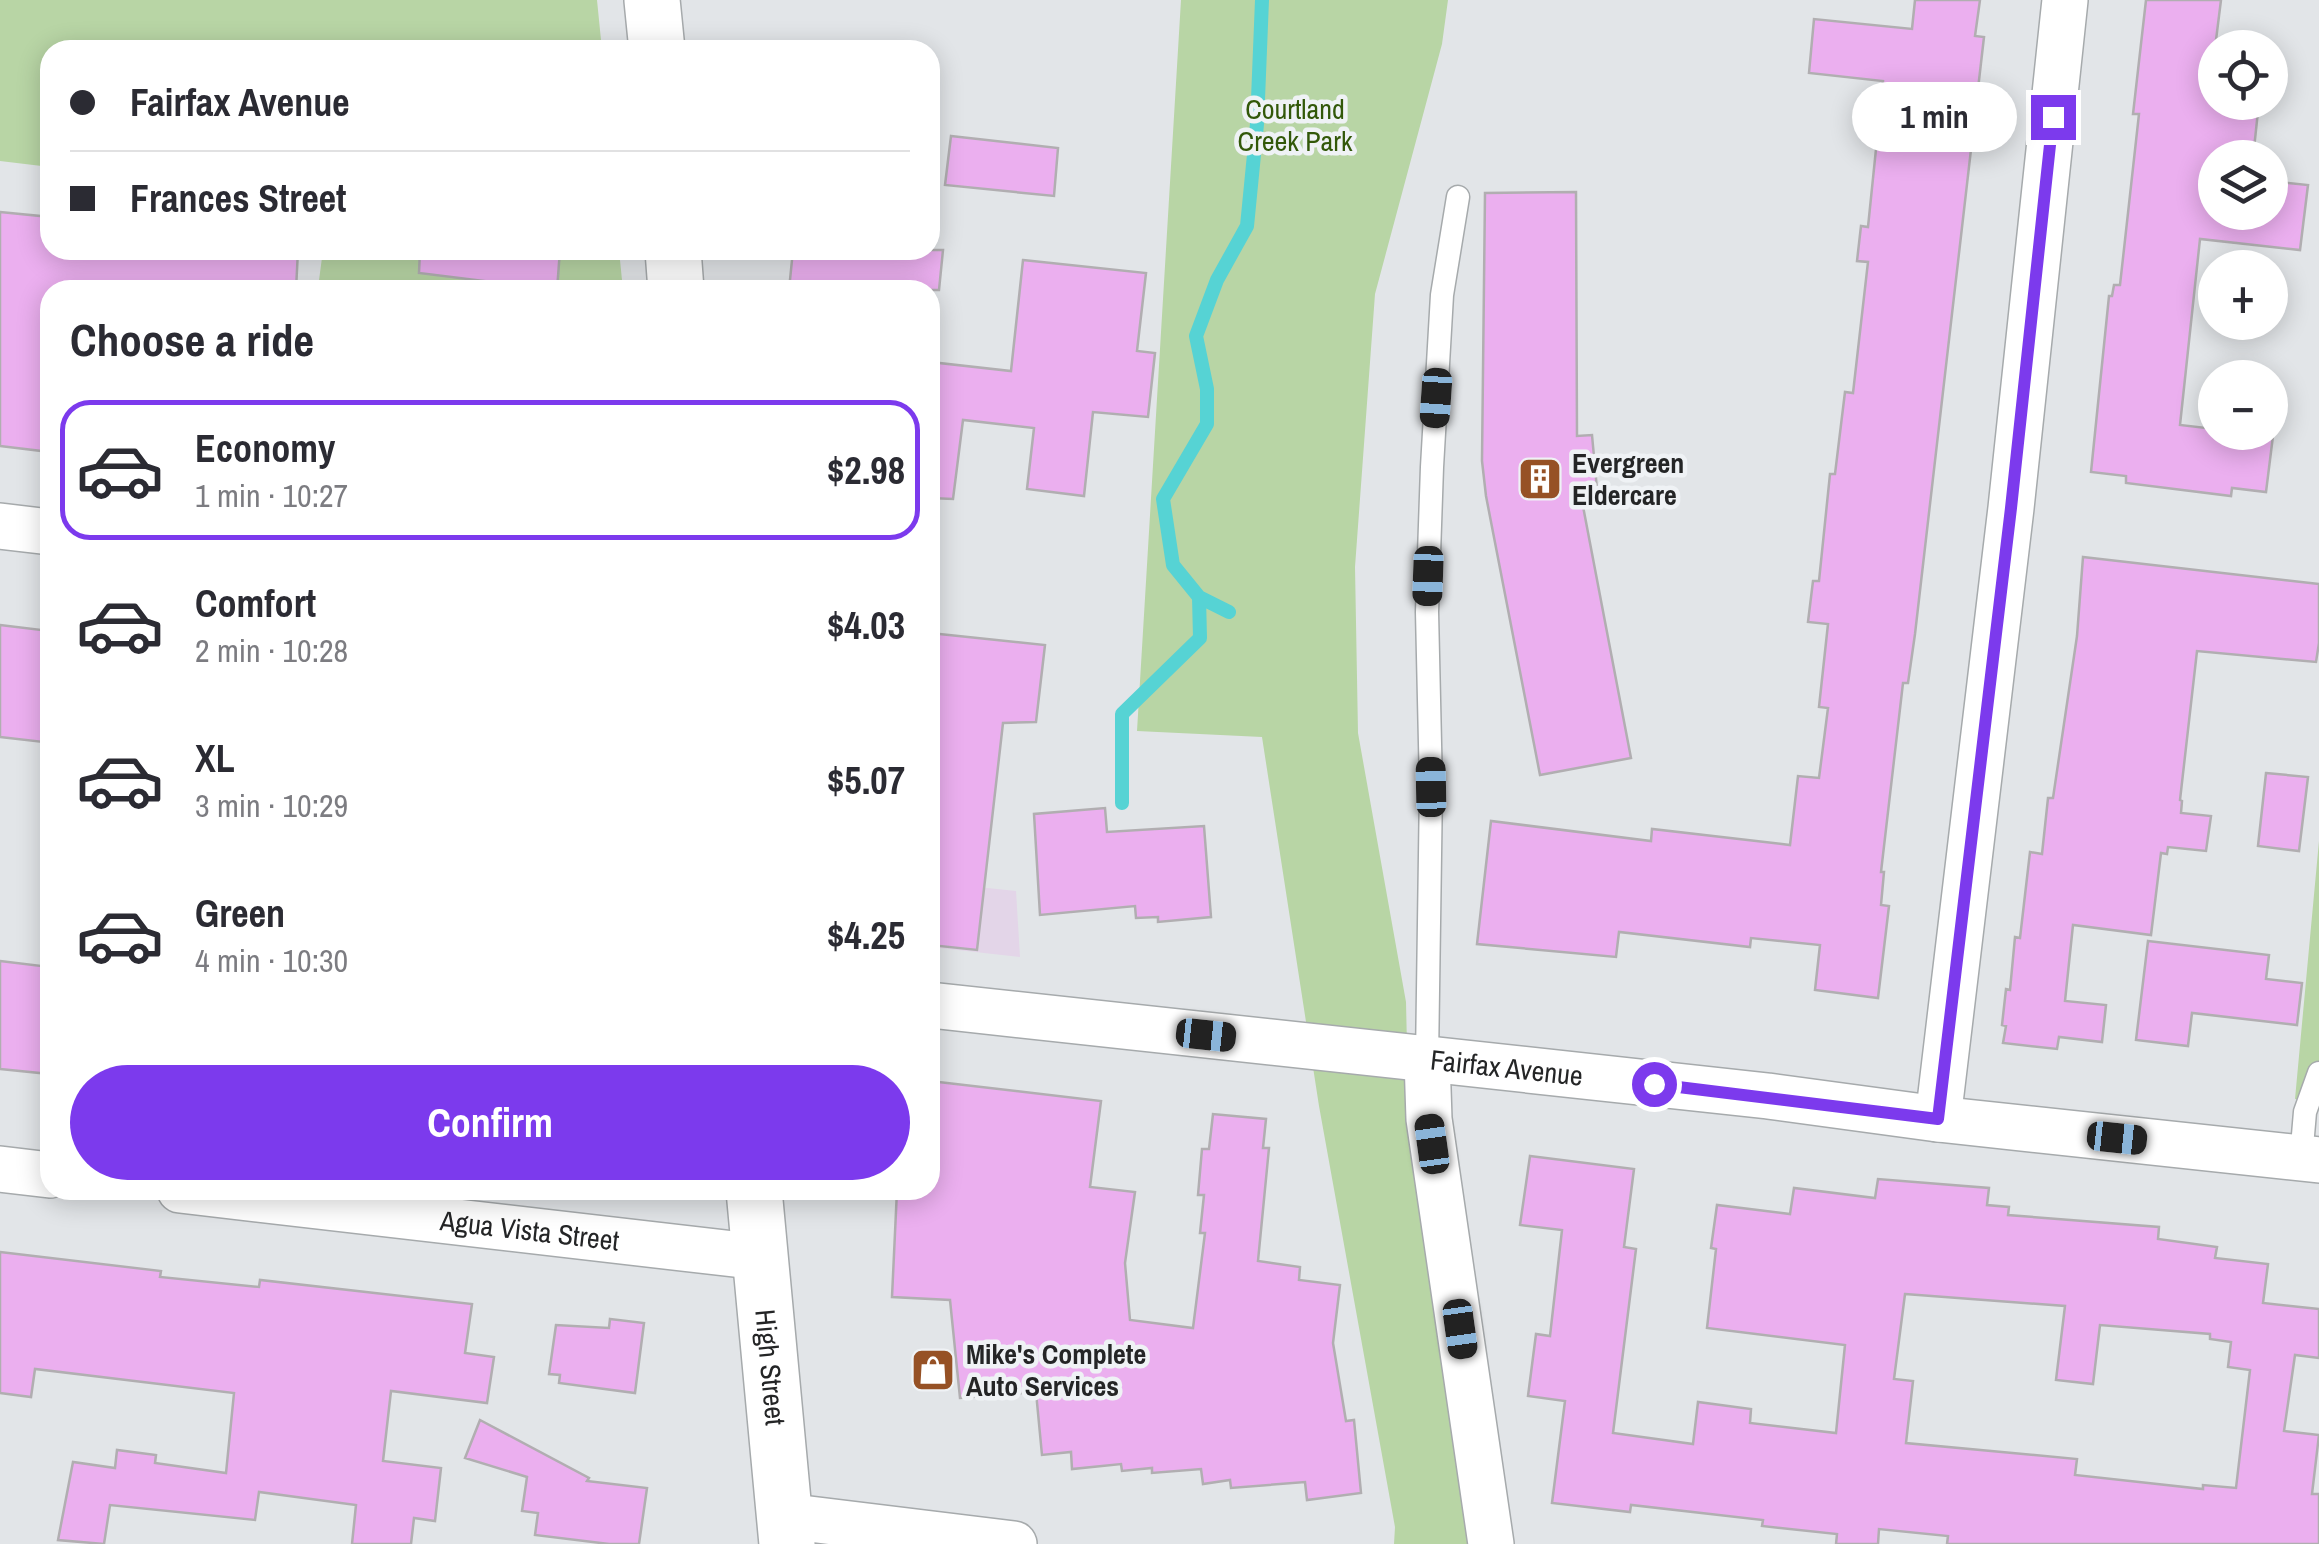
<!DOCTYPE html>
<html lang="en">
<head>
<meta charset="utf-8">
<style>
	body { margin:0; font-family:"Archivo Narrow",sans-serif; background:#f7f7f7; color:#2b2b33; height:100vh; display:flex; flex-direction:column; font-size:38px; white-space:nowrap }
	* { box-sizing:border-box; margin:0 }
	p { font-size:32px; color:#7c7c81 }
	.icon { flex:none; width:55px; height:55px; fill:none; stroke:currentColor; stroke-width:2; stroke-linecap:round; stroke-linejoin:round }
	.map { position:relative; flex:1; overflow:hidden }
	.drawer { position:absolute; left:40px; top:280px; width:900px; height:920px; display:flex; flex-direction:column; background:#fff; border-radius:30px; box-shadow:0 5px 25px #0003 }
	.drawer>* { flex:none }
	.banner { position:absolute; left:40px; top:40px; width:900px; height:220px; border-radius:30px; box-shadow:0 5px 25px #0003; display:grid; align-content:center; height:220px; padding:0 30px; background:#fff }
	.tools { position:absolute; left:2198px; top:30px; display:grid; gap:20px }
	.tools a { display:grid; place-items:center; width:90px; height:90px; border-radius:50%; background:#fff; box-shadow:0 5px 25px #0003; font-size:50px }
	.end { position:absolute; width:45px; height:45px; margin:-22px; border:12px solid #7c3aed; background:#fff; box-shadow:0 0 0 5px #fff }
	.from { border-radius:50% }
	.bubble { position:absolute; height:70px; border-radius:35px; background:#fff; box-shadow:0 5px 25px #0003; font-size:32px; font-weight:700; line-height:70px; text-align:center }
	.car { position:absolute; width:30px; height:60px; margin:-30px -15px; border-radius:12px; box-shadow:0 0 8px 2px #0007; background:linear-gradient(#222 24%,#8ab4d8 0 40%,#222 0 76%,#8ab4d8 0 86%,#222 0) }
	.banner b { display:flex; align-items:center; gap:35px; height:95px; font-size:38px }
	.banner b+b { border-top:2px solid #e1e1e2 }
	.banner i { width:25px; height:25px; background:#2b2b33 }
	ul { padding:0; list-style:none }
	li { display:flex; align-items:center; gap:30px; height:140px; margin:0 20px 15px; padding:0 10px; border:5px solid transparent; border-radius:30px }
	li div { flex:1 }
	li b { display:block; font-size:38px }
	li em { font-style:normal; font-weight:700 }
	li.on { border-color:#7c3aed }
	li>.icon { width:90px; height:90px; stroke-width:1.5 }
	h2 { padding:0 30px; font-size:45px; line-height:120px }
	.primary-button { display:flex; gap:20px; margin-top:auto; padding:20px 30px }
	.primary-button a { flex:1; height:115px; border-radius:60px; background:#7c3aed; color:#fff; font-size:40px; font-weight:700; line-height:115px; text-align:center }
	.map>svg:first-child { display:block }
	.commercial { fill:#e3d5e8 }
	.green { fill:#b8d5a5 }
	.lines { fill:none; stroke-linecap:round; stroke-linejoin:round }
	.stream { stroke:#56d3d4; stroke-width:14 }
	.building { fill:#ebafef; stroke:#b1aeb1; stroke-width:2.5; fill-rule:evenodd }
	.service-casing { stroke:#a6aaac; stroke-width:25 }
	.minor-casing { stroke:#a6aaac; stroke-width:48 }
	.secondary-casing { stroke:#a6aaac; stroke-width:58 }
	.service { stroke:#fff; stroke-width:22 }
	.minor { stroke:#fff; stroke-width:45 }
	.secondary { stroke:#fff; stroke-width:55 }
	.route { stroke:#7c3aed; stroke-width:12 }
	.labels { text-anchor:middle; stroke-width:9; stroke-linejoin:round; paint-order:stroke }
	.park-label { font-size:28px; fill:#325809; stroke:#eff2f5 }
	.poi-label { font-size:28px; font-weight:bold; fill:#242526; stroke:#eff2f5; text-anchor:start }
	.street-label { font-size:28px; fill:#242526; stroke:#eff2f5 }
</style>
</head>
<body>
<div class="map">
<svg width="2319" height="1544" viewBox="0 0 2319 1544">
	<rect width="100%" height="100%" fill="#e2e5e8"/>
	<path class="commercial" d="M930,882L1016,891L1020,957L930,947Z"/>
	<path class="green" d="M0,0H597L602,50H50V167L0,161Z
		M1181,0H1448L1442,44L1375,294L1355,567L1358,733L1406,1002L1409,1134L1474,1544H1394L1395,1527L1319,1106L1262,737L1137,731Z
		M323,250H619L623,290L318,288Z
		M2319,841V1102L2295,1099Z"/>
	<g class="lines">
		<path class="stream" d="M1199,597L1229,612
			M1122,803V714L1200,638L1199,597L1173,565L1163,499L1207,424V389L1196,336L1217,280L1247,226L1257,124L1262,0"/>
	</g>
	<path class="building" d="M1915,0H1980L1975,36L1984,37L1915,634L1908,683H1903L1881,872H1884L1881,905L1889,906L1878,998L1815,990L1820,945L1751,938L1750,947L1619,932L1616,957L1477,944L1491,821L1651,841L1652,829L1790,845L1798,776L1819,778L1828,708L1819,707L1828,624L1808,622L1813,581H1819L1830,474H1835L1845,392L1853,393L1868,262L1857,261L1861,226L1868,227L1883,81L1809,73L1814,19L1912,29Z
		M2146,0H2221L2215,48V102H2259L2253,158H2215V212H2270V181L2308,185L2300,250L2200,239L2180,425L2215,429V432L2273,436L2266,492L2232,488L2231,496L2126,483V476L2091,472L2109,296H2112L2114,285H2120L2139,114H2133Z
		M951,136L1058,148L1054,196L945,185Z
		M1576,192L1577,436L1592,435L1598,500L1582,501L1631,758L1540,775L1486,496L1482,461L1485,193Z
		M0,212L50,217V250H298L296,290H50V452L0,446Z
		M420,250H560L557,290L419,273Z
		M793,250H943L939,290H789Z
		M1023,260L1146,273L1137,351L1155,353L1148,417L1093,412L1084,496L1027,489L1034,428L963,420L953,499L930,498V362L1011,371Z
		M2083,557L2319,584V643L2316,662L2197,651L2180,800L2182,801L2181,813L2211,816L2206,851L2168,847L2167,854L2161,853L2151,935L2073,925L2065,1001L2106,1005L2102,1042L2059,1037L2057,1049L2003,1043L2006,1026L2002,1025L2006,989L2010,990L2015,937L2020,938L2030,852L2042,854L2048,798H2053L2077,636Z
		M0,625L50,631V713L43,742L0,737Z
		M930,633L1045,645L1036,722L1003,723L977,950L930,945Z
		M2266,773L2308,777L2299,851L2258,846Z
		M1105,808L1107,832L1204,826L1211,917L1158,922V917L1136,918L1135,906L1040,915L1034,814Z
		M2148,941L2269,955L2266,979L2302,983L2297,1025L2192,1013L2188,1046L2136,1040Z
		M0,961L50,967V1074L0,1069Z
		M930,1081L1101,1101L1090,1187L1135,1192L1125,1263L1130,1320L1193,1328L1205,1233H1200L1204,1195H1198L1202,1149H1209L1213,1114L1266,1119L1263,1148H1269L1258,1261L1300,1267L1299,1280L1340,1285L1333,1343L1346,1421L1354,1420L1361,1493L1307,1500L1305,1482L1231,1488L1230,1480L1203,1484L1201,1469L1152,1473V1468L1122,1471L1121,1464L1072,1469L1071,1452L1042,1455L1036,1392L960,1398L950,1300L892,1297L897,1190H930Z
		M1530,1156L1634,1169L1624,1247L1636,1249L1613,1433L1693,1444L1698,1402L1751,1409L1750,1423L1836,1433L1845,1345L1707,1328L1716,1249L1711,1248L1717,1205L1790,1214L1794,1188L1875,1198L1878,1179L1989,1188L1987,1205L2009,1207L2008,1215L2159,1227L2158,1239L2217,1247L2215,1258L2268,1264L2263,1303L2319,1309V1358L2295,1355L2284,1431L2319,1435L2312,1494H2319V1544H1947L1948,1536L1879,1529L1878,1544H1836L1837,1534L1762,1526L1763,1520L1631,1505L1630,1512L1552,1503L1565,1401L1528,1396L1536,1334L1550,1336L1562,1230L1520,1225ZM1905,1294L2065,1306L2056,1380L2093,1384L2100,1325L2210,1334V1339L2231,1342L2228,1367L2250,1370L2236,1488L2203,1485V1489L2075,1475L2077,1459L1906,1443L1913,1381L1894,1379Z
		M0,1252L161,1271L160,1277L259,1287L260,1280L472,1304L465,1353L494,1357L487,1403L391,1391L383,1461L441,1468L435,1521L414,1518L411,1544H352L356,1505L259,1492L255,1520L110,1505L104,1544L58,1540L73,1462L115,1468L117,1450L156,1455L155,1463L226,1473L234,1393L35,1369L31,1397L0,1393Z
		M610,1319L644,1323L635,1393L559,1383L560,1375L549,1374L556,1325L609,1328Z
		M480,1420L589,1478L587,1481L647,1488L639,1544H609L535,1535L538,1513L522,1511L527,1477L465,1458Z"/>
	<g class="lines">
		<defs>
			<path id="service" d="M1427,1059L1431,787L1427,612L1432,467L1442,295L1458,197
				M2301,1158L2305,1112L2319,1073"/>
			<g id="minor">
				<path d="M0,526L50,532"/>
				<path id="s1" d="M930,1005L1768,1096L1938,1119L2319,1160"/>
				<path d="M1427,1059L1429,1119L1491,1544"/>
				<path d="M1938,1119L2011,508L2065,0"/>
				<path d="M0,1169L50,1175"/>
				<path id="s2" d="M180,1190L760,1257"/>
				<path d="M785,1516L1014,1544"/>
			</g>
			<g id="secondary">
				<path d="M652,0L657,50"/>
				<path d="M673,250L676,290"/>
				<path id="s3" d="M754,1190L787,1544"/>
			</g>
		</defs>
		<use href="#service" class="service-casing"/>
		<use href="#minor" class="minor-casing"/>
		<use href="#secondary" class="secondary-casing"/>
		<use href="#service" class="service"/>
		<use href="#minor" class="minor"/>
		<use href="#secondary" class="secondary"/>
	</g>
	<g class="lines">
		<path class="route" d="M1654,1084L1938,1119L2011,508L2053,117"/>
	</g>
	<defs>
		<symbol id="building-square" viewBox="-11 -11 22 22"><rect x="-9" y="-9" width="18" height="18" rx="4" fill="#965125" stroke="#eff2f5"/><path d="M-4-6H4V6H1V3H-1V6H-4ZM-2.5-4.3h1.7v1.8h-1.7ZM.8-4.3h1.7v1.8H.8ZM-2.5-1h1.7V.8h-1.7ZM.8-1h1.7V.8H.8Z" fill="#fff"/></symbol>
		<symbol id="shop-square" viewBox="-11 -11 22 22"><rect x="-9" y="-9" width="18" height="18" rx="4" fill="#965125" stroke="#eff2f5"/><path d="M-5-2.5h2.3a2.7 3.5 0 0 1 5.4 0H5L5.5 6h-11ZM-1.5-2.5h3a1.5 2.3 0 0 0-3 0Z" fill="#fff"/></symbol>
	</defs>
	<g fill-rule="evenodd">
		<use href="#building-square" x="1515" y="454" width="50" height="50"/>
		<use href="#shop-square" x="908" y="1345" width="50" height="50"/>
	</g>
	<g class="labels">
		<g class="park-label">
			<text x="1295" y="119">Courtland<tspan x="1295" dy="32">Creek Park</tspan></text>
		</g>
		<g class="poi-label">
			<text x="1572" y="473">Evergreen<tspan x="1572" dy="32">Eldercare</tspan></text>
			<text x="966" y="1364">Mike's Complete<tspan x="966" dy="32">Auto Services</tspan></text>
		</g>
		<g class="street-label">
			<text dy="10" stroke="none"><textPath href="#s1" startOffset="580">Fairfax Avenue</textPath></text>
			<text dy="10" stroke="none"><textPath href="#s2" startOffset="352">Agua Vista Street</textPath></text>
			<text dy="10" stroke="none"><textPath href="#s3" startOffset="178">High Street</textPath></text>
		</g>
	</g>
</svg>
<div class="tools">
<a><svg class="icon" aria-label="locate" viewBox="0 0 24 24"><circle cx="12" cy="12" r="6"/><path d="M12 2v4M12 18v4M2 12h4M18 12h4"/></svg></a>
<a><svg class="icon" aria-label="layers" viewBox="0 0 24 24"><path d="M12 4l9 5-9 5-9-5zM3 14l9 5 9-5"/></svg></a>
<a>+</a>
<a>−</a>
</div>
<i class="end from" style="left:1654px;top:1084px"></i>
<i class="end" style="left:2053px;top:117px"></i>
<div class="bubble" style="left:1852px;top:82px;width:165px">1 min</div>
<i class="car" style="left:1436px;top:398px;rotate:184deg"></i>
<i class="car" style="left:1428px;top:576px;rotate:182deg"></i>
<i class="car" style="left:1431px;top:787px;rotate:359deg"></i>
<i class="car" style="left:1206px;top:1035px;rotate:96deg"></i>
<i class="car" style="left:2117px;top:1138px;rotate:96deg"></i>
<i class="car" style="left:1432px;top:1144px;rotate:352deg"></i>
<i class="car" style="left:1460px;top:1329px;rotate:172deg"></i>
<div class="banner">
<b><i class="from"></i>Fairfax Avenue</b>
<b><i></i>Frances Street</b>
</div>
<section class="drawer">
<h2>Choose a ride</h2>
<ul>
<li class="on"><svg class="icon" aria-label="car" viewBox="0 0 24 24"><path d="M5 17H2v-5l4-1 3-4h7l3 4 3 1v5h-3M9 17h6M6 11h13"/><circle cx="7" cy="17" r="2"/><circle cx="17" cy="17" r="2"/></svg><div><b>Economy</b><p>1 min · 10:27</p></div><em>$2.98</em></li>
<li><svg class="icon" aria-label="car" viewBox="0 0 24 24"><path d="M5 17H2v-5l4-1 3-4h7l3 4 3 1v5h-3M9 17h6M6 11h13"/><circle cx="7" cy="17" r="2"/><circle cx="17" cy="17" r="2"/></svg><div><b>Comfort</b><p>2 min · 10:28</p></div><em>$4.03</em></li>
<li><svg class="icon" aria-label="car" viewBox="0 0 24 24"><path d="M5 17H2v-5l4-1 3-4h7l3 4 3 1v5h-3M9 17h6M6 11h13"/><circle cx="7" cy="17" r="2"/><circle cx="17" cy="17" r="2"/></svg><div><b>XL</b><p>3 min · 10:29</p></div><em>$5.07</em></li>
<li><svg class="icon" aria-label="car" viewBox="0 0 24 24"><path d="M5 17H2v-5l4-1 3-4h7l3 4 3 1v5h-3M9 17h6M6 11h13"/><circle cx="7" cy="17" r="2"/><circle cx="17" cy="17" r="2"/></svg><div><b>Green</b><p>4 min · 10:30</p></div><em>$4.25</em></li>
</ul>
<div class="primary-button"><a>Confirm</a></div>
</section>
</div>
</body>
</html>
